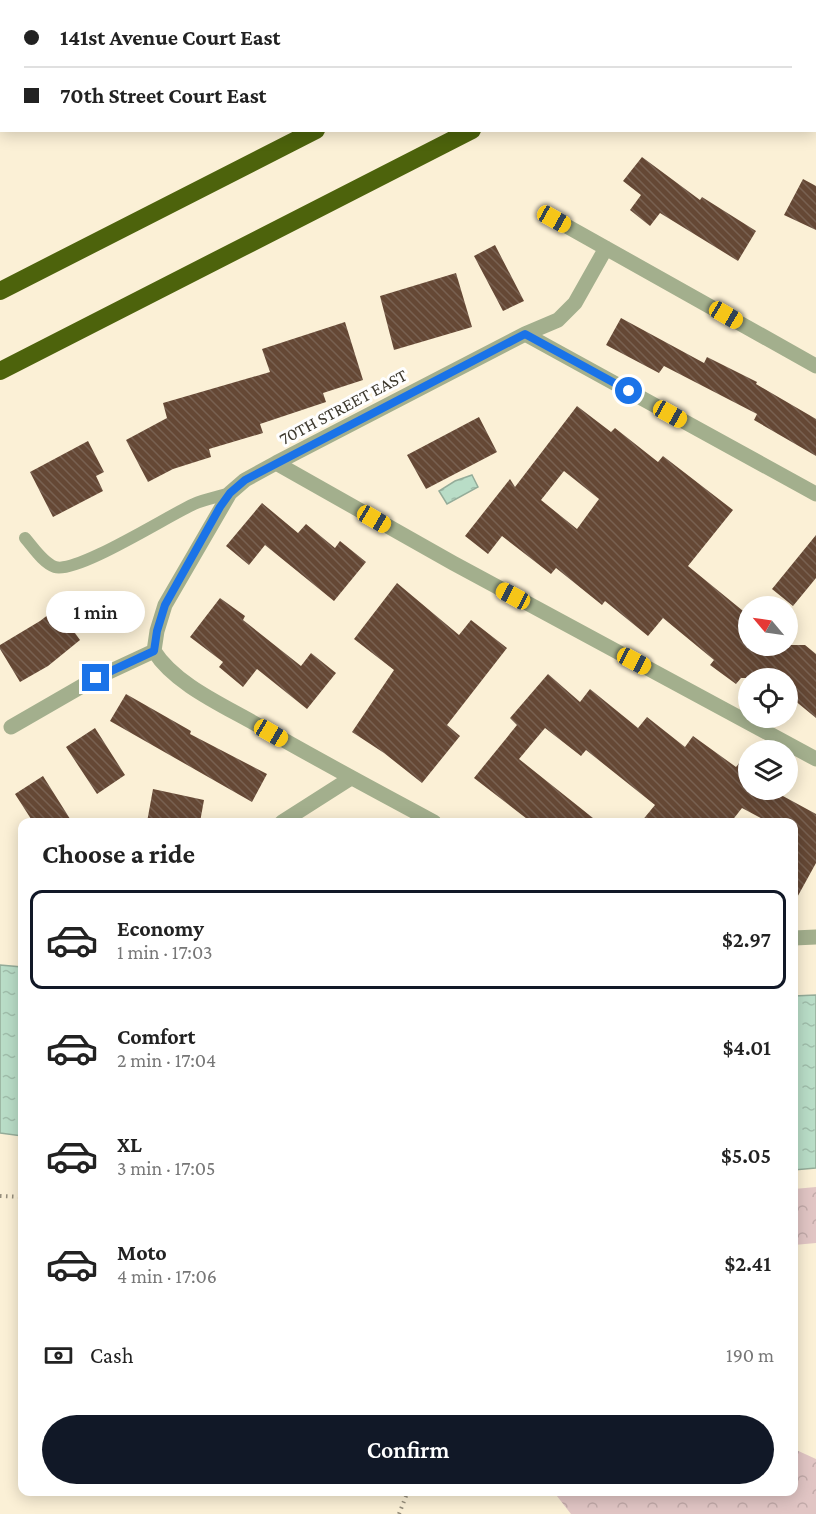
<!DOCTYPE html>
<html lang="en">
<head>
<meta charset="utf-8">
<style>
	body { margin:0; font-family:"Crimson Pro",serif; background:#f2f2f2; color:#222; height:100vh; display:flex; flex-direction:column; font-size:22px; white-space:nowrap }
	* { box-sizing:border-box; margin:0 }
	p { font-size:20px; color:#767676 }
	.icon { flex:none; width:33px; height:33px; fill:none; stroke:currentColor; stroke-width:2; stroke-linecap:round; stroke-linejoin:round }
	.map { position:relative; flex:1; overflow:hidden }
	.drawer { position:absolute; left:18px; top:818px; width:780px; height:678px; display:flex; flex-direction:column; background:#fff; border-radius:12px; box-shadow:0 3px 15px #0003 }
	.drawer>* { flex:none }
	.banner { position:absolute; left:0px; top:0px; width:816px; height:132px; box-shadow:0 3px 15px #0003; display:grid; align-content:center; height:132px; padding:0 24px; background:#fff }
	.needle { width:39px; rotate:299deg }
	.controls { position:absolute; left:738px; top:596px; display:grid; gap:12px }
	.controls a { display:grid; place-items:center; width:60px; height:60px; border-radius:50%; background:#fff; box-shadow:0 3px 15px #0003; font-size:30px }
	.end { position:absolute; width:27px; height:27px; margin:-14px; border:8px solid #1a73e8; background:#fff; box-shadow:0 0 0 3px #fff }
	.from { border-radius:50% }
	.bubble { position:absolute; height:42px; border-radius:21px; background:#fff; box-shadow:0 3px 15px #0003; font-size:20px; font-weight:600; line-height:42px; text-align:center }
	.car { position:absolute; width:18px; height:36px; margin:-18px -9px; border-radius:8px; box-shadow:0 0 4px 2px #0007; background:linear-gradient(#f5c518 24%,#345 0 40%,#f5c518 0 76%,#345 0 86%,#f5c518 0) }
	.banner b { display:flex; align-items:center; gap:21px; height:57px; font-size:22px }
	.banner b+b { border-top:2px solid #e0e0e0 }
	.banner i { width:15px; height:15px; background:#222 }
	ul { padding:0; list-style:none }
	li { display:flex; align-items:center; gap:18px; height:99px; margin:0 12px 9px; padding:0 12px; border:3px solid transparent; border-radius:12px }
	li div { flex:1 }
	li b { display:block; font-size:22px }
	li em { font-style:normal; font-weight:600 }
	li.selected { border-color:#111827 }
	li>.icon { width:54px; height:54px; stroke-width:1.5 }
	h2 { padding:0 24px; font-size:27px; line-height:72px }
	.pay { display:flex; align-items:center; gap:15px; height:66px; padding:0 24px; font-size:22px }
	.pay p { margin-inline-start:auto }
	.button { display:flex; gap:12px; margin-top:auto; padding:12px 24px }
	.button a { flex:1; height:69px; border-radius:36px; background:#111827; color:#fff; font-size:24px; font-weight:600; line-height:69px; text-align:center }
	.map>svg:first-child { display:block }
	.forest { fill:url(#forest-crowns) }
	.water { fill:url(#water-ripples); stroke:#94ac99; stroke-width:1.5 }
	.building { fill:url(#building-back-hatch); fill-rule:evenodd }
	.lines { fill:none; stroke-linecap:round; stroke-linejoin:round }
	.path { stroke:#958d7b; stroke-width:4; stroke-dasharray:1.5 4.5; stroke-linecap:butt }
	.lane { stroke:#a3af8d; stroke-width:12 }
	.street { stroke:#a3af8d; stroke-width:15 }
	.highway { stroke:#4d630c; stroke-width:18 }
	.route { stroke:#1a73e8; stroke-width:8 }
	.labels { text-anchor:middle; stroke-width:6; stroke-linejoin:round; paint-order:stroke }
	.street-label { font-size:18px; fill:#3c382d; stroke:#fefefe }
</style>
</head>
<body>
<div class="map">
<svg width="816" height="1514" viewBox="0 0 816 1514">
	<defs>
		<pattern id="forest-crowns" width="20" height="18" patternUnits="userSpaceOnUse" patternTransform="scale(1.5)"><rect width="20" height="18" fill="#e1c5c4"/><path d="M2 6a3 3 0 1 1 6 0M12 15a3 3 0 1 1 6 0" fill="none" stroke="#c2aaa9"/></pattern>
		<pattern id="water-ripples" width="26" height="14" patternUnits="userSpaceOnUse" patternTransform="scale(1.5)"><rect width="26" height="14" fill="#b9ddc7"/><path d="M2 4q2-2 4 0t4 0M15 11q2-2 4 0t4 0" fill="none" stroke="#a0beab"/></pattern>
		<pattern id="building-back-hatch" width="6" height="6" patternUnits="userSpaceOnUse" patternTransform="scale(1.5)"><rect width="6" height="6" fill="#654835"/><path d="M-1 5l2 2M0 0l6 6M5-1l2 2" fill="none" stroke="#786151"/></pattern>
	</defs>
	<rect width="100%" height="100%" fill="#fbf0d6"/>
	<path class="forest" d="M816,1187V1243L794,1245V1189Z
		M794,1449L816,1459V1514H571L553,1491H794Z"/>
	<path class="water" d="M472,475L478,487L447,504L439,491L455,481Z
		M0,965L22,967V1136L0,1133Z
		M816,995V1168L794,1170V996Z"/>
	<path class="building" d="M642,157L700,200L702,197L756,231L738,261L660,213L650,226L630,210L641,195L623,181Z
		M803,179L816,186V230L784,215Z
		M495,245L524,301L503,311L474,256Z
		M456,273L472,327L394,350L380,296Z
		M621,318L704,363L707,357L757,382L756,384L816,419V456L754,420L757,414L664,366L659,373L606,345Z
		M345,322L363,380L323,393L326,402L260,424L263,433L209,449L211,457L173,469L148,482L126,440L167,418L163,403L270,372L262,349Z
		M577,406L611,432L615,428L658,462L663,456L733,510L688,566L748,615V645H805L816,654V718L788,695V678H741L736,684L710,665L714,660L663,618L648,636L605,601L602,605L556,568L551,574L502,536L488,554L465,536L510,479L515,487ZM564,471L599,499L577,529L541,500Z
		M479,417L497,452L426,489L407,455Z
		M88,441L104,472L96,476L103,491L53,517L30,472Z
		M262,503L298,533L306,524L335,548L340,541L366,562L334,601L265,545L249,565L226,546Z
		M816,535V578L793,606L772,589Z
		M397,583L459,635L471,620L507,648L447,725L460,736L422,783L384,753L352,732L394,670L354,639Z
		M220,598L245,616L243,620L301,666L311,653L336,673L307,709L257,669L243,687L219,667L223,662L190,637Z
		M57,608L80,640L48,666L20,682L0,649V645L40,621Z
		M548,674L580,702L590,689L638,728L647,717L685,747L693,736L736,767L748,752V789H770L816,814V863L794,903V822H768L742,808L731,822H641L655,805L586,750L581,756L545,728L519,759L598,822H531L474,778L517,725L510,718Z
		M126,694L191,731L190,734L267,774L252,802L110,721Z
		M95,728L125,775L97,794L66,747Z
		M43,776L72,822H33L15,794Z
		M153,789L204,800L200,822H147Z"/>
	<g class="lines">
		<path class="path" d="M0,1196L22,1197
			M399,1514L408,1491"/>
		<path class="lane" d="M25,538C33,547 43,563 55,567C77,574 169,515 194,504C205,499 218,497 230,493"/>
		<path class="street" d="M210,0L213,2
			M331,2L332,0
			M554,219L816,366
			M525,334L816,494
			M276,463L453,563L816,759
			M154,651L157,631L165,605L230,493L245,480L276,463L525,334L558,320L575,303L606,248
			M154,651C175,685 227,707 261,727C318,760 376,791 434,822
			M11,727L96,678L154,651
			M282,822L351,778
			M794,938L816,937"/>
		<path class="highway" d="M570,2L573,0
			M725,2L728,0
			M0,291L316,130
			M0,371L472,130"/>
	</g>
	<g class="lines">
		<path class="route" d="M96,678L154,651L157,631L165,605L220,507L230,493L245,480L525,334L629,391"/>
	</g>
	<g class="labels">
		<g class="street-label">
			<text transform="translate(343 407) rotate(-28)" y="6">70TH STREET EAST</text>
		</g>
	</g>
</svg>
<div class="controls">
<a><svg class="needle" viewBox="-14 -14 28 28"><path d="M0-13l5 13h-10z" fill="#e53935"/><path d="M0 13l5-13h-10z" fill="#767676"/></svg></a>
<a><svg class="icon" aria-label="locate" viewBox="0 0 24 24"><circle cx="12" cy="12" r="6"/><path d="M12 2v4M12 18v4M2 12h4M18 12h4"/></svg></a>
<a><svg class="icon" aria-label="layers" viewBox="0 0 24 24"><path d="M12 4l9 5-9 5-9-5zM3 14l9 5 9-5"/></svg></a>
</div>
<i class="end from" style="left:629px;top:391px"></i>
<i class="end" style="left:96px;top:678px"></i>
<div class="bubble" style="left:46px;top:591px;width:99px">1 min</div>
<i class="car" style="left:554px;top:219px;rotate:119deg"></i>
<i class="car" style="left:726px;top:315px;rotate:120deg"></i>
<i class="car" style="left:670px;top:414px;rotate:119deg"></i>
<i class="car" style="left:374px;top:519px;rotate:120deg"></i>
<i class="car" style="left:513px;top:596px;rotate:298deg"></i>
<i class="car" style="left:634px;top:661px;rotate:118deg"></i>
<i class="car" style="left:271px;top:733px;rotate:120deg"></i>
<div class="banner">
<b><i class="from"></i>141st Avenue Court East</b>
<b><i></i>70th Street Court East</b>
</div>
<section class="drawer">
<h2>Choose a ride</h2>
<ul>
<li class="selected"><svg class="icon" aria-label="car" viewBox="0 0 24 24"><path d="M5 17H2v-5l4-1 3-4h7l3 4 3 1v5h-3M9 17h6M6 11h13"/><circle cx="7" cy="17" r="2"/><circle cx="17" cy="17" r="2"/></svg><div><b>Economy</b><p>1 min · 17:03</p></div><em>$2.97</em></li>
<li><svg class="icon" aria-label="car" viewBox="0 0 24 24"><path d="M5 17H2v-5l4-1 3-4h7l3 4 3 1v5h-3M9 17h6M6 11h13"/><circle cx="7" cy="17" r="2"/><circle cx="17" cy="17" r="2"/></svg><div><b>Comfort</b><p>2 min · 17:04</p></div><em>$4.01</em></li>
<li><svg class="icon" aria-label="car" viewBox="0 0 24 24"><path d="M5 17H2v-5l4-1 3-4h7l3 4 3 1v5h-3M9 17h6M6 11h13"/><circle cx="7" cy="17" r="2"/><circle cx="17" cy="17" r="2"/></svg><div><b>XL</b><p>3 min · 17:05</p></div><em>$5.05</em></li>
<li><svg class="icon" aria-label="car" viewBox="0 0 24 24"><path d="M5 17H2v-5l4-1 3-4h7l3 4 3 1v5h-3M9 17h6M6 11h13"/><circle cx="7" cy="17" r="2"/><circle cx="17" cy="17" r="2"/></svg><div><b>Moto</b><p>4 min · 17:06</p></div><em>$2.41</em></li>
</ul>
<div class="pay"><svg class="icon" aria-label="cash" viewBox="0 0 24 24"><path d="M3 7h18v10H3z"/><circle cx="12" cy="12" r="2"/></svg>Cash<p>190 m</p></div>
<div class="button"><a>Confirm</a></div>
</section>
</div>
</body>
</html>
